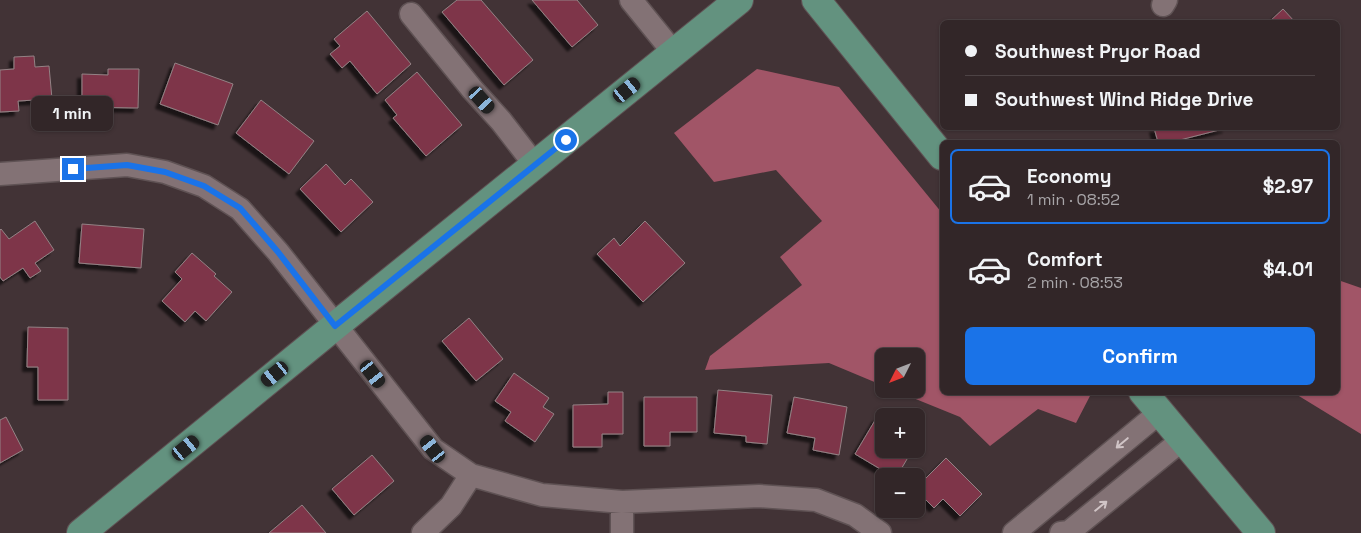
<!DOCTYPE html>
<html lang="en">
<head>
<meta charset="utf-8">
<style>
	body { margin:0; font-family:"Space Grotesk",sans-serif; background:#3d3234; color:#f1f3f6; height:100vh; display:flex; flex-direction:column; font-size:19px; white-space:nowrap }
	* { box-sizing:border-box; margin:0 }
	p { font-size:16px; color:#a8a5a8 }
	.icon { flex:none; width:28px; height:28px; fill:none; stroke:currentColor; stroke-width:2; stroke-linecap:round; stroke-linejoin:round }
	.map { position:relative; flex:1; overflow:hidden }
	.drawer { position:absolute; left:940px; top:140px; width:400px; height:255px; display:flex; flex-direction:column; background:#322628; border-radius:8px; box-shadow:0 1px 4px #0004,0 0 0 1px #4d4345 }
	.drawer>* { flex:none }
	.banner { position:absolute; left:940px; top:20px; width:400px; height:110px; border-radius:8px; box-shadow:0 1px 4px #0004,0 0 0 1px #4d4345; display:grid; align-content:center; height:110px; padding:0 25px; background:#322628 }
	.needle { width:32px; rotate:228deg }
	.controls { position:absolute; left:875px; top:348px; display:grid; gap:10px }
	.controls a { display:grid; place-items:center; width:50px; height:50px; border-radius:8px; background:#322628; box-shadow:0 1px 4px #0004,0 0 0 1px #4d4345; font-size:25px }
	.end { position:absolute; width:22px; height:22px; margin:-11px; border:6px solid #1a73e8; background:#fff; box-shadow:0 0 0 2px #fff }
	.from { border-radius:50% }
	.bubble { position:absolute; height:35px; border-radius:8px; background:#322628; box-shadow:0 1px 4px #0004,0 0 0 1px #4d4345; font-size:16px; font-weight:700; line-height:35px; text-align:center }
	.car { position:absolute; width:15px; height:30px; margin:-15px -8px; border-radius:6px; box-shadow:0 0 4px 1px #0007; background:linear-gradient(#222 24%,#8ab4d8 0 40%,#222 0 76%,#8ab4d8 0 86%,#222 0) }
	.banner b { display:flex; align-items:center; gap:18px; height:48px; font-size:19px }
	.banner b+b { border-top:1px solid #4d4345 }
	.banner i { width:12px; height:12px; background:#f1f3f6 }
	ul { padding:9px 0 0; list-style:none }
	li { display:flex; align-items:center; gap:15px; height:75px; margin:0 10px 8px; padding:0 15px; border:2px solid transparent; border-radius:8px }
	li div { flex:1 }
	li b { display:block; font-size:19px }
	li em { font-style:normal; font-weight:700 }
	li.active { border-color:#1a73e8 }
	li>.icon { width:45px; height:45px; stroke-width:1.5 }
	.button { display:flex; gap:10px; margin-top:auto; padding:10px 25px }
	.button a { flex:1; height:58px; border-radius:8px; background:#1a73e8; color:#fff; font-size:20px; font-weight:700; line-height:58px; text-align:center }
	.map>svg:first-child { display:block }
	.forest { fill:#a15567 }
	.building { fill:#7e3548; stroke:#938285; filter:url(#shadow) }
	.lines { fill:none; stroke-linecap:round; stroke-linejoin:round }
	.minor-casing { stroke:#5f5254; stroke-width:25 }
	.major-casing { stroke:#5f5254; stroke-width:30 }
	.minor { stroke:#837275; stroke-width:22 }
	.major { stroke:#63927f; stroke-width:28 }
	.oneway { stroke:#d0c4c6 }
	.route { stroke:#1a73e8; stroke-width:6 }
</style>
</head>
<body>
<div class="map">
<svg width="1361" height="533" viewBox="0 0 1361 533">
	<defs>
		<filter id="shadow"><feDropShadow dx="-4.5" dy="4.5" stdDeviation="1" flood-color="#0009"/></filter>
	</defs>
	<rect width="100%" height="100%" fill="#423336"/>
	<path class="forest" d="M757,69L839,87L942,213V392L1090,393L1091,394L1076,423L1038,409L990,446L960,417L891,389H916V356H884V386L829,363L705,370L710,356L802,285L780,257L822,221L776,170L714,182L674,133Z
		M1338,280L1361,288V434L1294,393L1338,392Z"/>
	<path class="building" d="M457,0H481L533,60L504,85L442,12Z
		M532,0H577L598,25L572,47Z
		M1283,9L1295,22H1269Z
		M367,11L411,64L377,94L350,61L342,68L330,54L340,46L334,39Z
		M34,56L35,67L49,66L52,99L18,101L19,111L0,112V70L14,69V57Z
		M175,63L233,84L218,125L160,104Z
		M108,69H139L138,108L82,107V74L108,75Z
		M417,72L462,125L426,156L393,118L397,115L385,100Z
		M261,100L314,141L289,174L236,133Z
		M1154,128H1227L1172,142H1158Z
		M326,164L345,185L351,179L373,202L341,232L300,189Z
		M35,221L54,250L35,263L41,271L30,278L23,268L3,281L0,277V230L1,229L9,239Z
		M645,221L685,263L643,302L597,254L614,238L620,246Z
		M82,224L144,229L141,268L79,263Z
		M192,253L216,274L214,276L232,292L206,321L195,311L185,322L162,301L182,279L175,272Z
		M469,318L503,359L476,381L442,341Z
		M28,327L68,328V400H38V367H27Z
		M514,373L549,398L543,407L554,414L535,442L505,421L511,412L495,401Z
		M718,390L772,395L767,444L746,442V436L714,433Z
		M608,392H623V434H602V447H573V405L608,404Z
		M644,397H697V432H670V446H644Z
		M794,397L847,407L839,455L813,450L815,438L787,433Z
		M6,417L23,450L0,463V420Z
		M877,417L884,421V449H913L897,476H892L855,454Z
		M372,455L394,481L354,515L332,489Z
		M946,458L982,494L960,516L943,499L934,508L916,490V488Z
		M302,505L326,533H269Z"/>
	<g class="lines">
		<defs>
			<path id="minor" d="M631,0L674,53
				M1163,5L1166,0
				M411,14L472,89L501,121L535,165
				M0,174L127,165L165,172L204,186L240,209L278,252L433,449L471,475
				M622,502V533
				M423,533L451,506L471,475L542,495L622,502L759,496L816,500L855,515L880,533
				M1014,533L1160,412
				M1061,533L1069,532L1182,440"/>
			<path id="major" d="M816,0L942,156
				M1143,392L1261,533
				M81,533L335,326L739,0"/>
		</defs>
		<use href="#minor" class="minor-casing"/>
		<use href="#major" class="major-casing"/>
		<use href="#minor" class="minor"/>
		<use href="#major" class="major"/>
	</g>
	<defs><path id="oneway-shaft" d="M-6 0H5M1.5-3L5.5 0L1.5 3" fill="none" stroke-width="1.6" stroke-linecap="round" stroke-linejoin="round" transform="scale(1.25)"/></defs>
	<g class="oneway">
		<use href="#oneway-shaft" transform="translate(1122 443) rotate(140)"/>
		<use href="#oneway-shaft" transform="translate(1101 506) rotate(-39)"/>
	</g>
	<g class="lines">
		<path class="route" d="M73,169L127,165L165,172L204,186L240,208L278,252L335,326L566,140"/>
	</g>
</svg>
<div class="controls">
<a><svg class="needle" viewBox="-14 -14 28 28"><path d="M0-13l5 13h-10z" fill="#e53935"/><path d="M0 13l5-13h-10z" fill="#a8a5a8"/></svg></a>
<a>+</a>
<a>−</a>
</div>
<i class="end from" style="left:566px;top:140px"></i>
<i class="end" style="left:73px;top:169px"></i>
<div class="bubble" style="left:31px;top:96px;width:82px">1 min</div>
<i class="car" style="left:627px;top:90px;rotate:51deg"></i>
<i class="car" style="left:482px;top:100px;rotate:138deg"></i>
<i class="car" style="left:275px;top:374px;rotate:231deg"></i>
<i class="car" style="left:373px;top:374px;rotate:142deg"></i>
<i class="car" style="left:186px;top:448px;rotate:51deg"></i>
<i class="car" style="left:433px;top:449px;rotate:322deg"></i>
<div class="banner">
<b><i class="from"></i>Southwest Pryor Road</b>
<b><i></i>Southwest Wind Ridge Drive</b>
</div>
<section class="drawer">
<ul>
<li class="active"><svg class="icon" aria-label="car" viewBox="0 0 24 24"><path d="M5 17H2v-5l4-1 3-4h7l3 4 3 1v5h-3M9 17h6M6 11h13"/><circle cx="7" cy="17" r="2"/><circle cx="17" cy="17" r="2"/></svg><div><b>Economy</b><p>1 min · 08:52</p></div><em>$2.97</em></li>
<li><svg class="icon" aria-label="car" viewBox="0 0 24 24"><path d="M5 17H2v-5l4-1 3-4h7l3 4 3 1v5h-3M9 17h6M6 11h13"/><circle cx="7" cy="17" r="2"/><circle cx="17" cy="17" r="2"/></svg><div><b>Comfort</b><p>2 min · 08:53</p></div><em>$4.01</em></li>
</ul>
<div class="button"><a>Confirm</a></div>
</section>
</div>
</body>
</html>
